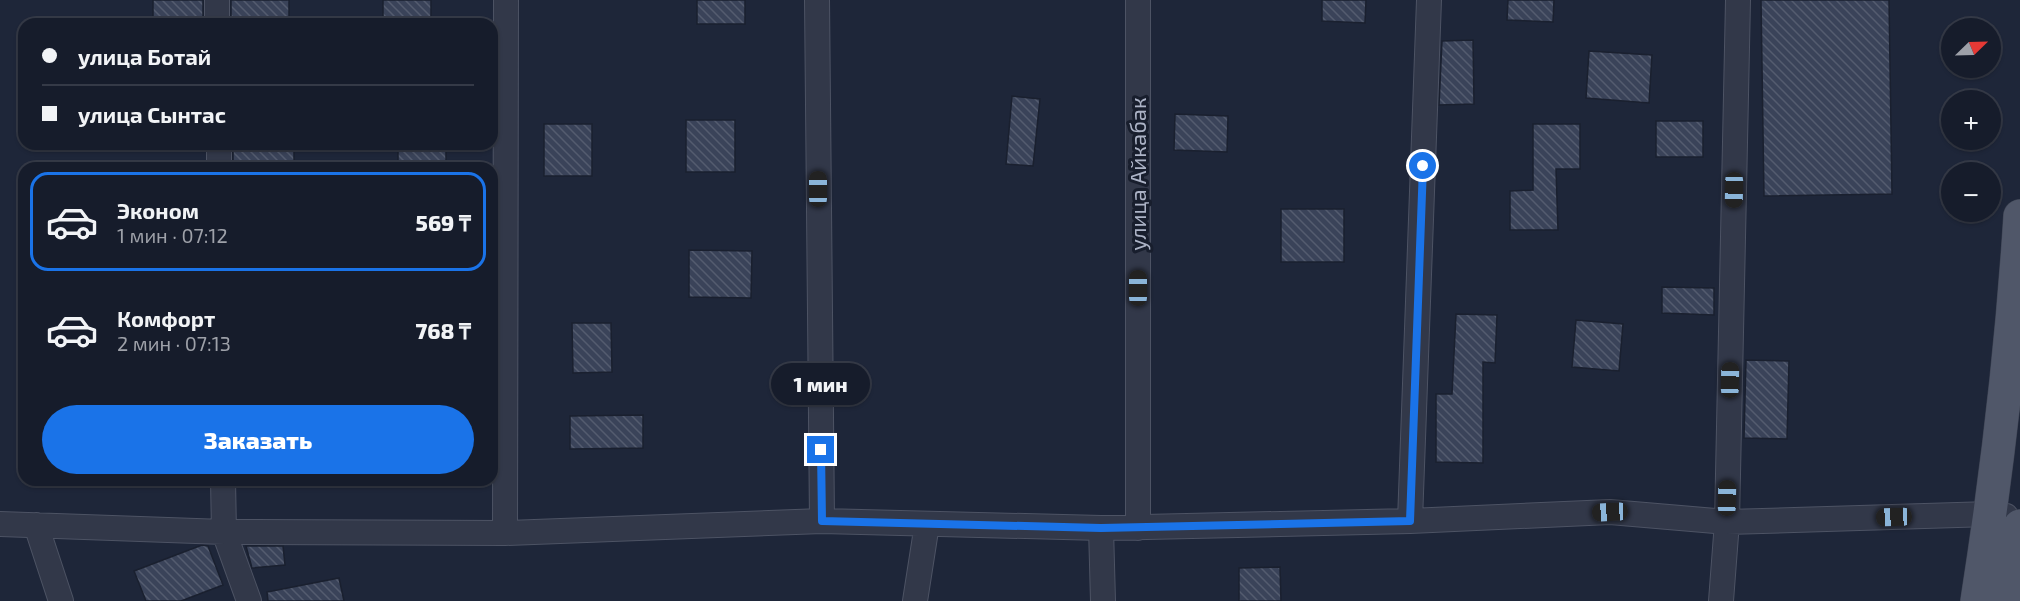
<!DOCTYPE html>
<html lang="ru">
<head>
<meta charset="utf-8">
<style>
	body { margin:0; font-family:"Exo 2",sans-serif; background:#232937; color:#f1f3f6; height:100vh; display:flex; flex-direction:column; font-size:22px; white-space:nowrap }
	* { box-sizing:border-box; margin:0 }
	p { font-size:20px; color:#9ea1a9 }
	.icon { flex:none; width:33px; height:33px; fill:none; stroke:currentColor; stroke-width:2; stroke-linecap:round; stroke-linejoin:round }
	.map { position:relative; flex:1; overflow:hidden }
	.panel { position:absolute; left:18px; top:162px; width:480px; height:324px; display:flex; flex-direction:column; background:#161c2b; border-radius:18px; box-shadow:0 2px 4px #0004,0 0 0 2px #353a47 }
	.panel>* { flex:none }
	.hud { position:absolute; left:18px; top:18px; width:480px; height:132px; border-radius:18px; box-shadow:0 2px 4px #0004,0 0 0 2px #353a47; display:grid; align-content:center; height:132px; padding:0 24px; background:#161c2b }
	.needle { width:39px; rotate:67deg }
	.controls { position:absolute; left:1941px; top:18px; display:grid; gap:12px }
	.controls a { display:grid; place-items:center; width:60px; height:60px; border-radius:50%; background:#161c2b; box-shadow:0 2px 4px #0004,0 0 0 2px #353a47; font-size:30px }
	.end { position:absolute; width:27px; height:27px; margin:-14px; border:8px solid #1a73e8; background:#fff; box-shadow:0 0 0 3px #fff }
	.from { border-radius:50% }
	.bubble { position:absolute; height:42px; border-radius:21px; background:#161c2b; box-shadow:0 2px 4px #0004,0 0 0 2px #353a47; font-size:20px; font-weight:800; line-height:42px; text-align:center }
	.car { position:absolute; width:18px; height:36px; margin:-18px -9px; border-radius:8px; box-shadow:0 0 4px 2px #0007; background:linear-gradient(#222 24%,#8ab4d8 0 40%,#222 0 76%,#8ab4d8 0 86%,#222 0) }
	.hud b { display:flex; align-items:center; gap:21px; height:57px; font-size:22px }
	.hud b+b { border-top:2px solid #353a47 }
	.hud i { width:15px; height:15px; background:#f1f3f6 }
	ul { padding:10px 0 0; list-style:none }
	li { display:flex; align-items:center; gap:18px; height:99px; margin:0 12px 9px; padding:0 12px; border:3px solid transparent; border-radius:18px }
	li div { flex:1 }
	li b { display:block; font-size:22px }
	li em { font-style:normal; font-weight:800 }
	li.current { border-color:#1a73e8 }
	li>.icon { width:54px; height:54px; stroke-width:1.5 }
	.primary-button { display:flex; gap:12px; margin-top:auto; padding:12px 24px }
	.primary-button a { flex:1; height:69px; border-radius:36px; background:#1a73e8; color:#fff; font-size:24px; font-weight:800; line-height:69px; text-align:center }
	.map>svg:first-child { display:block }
	.building { fill:url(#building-back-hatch); stroke:#1a202f; stroke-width:1.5 }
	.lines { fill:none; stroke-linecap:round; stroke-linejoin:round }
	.street-casing { stroke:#4d5364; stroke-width:26 }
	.primary-casing { stroke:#3c4252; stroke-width:34 }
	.street { stroke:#323849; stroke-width:24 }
	.primary { stroke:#505769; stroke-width:33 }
	.route { stroke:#1a73e8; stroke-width:8 }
	.labels { text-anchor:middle; stroke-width:6; stroke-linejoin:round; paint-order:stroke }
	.street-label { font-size:22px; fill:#acb3c6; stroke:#181e2d }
</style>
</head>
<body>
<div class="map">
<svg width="2020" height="601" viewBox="0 0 2020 601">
	<defs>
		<pattern id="building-back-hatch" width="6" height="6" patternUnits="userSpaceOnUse" patternTransform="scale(1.5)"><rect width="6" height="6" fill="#3a4359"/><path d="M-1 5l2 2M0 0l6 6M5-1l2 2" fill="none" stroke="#545c6f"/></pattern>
	</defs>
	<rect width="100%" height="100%" fill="#1e2639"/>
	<path class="building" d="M153,0H203V23H153Z
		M231,0H289V24H231Z
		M383,0H431V24H383Z
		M697,0H745V24H697Z
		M1322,0H1366L1365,23L1322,21Z
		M1508,0H1554L1553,22L1507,20Z
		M1761,0H1889L1892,194L1764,196Z
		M1473,40L1474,104L1439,105L1442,41Z
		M1589,51L1652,55L1649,103L1586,98Z
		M1012,96L1040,99L1033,166L1006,164Z
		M1175,114L1228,116L1227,152L1174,150Z
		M686,120H735V172H686Z
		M1656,121H1703V157H1656Z
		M544,124H592V176H544Z
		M1533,124H1580V169H1556L1558,230H1510V191L1533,190Z
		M233,144H294V168H233Z
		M398,144H446V168H398Z
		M1281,209H1344V262H1281Z
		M689,250L752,251L751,298L689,297Z
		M1662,287L1714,288V315L1662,313Z
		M1456,314L1497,315L1495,363L1483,362V463L1436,462V394H1452Z
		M1576,320L1623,324L1619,371L1572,367Z
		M572,323H611L612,372L573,373Z
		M1746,360L1789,361L1787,439L1744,438Z
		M643,415V448L570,449V416Z
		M202,545L208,546L223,585L181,601H146L134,571Z
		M246,546H283L285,565L252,568Z
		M1280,567L1281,601H1239V568Z
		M339,578L344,601H268L267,592Z"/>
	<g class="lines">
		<defs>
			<path id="street" d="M217,0V24
				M817,0L822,521
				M219,144V168
				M223,480L224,532L249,601
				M1410,521L1429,0
				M0,524L224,532L505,533L822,521L1101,528L1410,521L1610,512L1727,522L1990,514L2006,516
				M36,525L61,601
				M1101,528L1103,601
				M1138,528V0
				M505,533L506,0
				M915,601L927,524
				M1721,601L1727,522L1738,0"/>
			<path id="primary" d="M1977,601C1997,473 2012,345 2020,216
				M2009,601L2020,526"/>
		</defs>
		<use href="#street" class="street-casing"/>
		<use href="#primary" class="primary-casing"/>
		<use href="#street" class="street"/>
		<use href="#primary" class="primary"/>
	</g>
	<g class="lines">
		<path class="route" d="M821,450L822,521L1101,528L1410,521L1423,166"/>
	</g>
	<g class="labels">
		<g class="street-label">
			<text transform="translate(1138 174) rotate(-90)" y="8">улица Айкабак</text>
		</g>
	</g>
</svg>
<div class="controls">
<a><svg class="needle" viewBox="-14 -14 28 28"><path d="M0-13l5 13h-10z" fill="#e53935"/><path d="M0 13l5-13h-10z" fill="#9ea1a9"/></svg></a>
<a>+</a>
<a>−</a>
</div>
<i class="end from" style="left:1423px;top:166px"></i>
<i class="end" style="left:821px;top:450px"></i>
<div class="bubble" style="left:771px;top:363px;width:99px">1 мин</div>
<i class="car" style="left:818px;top:189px;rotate:0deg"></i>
<i class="car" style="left:1734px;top:190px;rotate:181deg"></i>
<i class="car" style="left:1138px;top:288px;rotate:0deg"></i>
<i class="car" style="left:1730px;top:380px;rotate:1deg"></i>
<i class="car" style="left:1727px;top:498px;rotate:1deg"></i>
<i class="car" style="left:1610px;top:512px;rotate:267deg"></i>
<i class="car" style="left:1894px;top:517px;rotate:268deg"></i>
<div class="hud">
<b><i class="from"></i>улица Ботай</b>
<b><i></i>улица Сынтас</b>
</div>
<section class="panel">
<ul>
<li class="current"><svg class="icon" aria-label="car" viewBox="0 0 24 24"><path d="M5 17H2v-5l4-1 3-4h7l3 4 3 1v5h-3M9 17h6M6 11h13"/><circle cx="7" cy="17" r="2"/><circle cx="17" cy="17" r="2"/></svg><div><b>Эконом</b><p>1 мин · 07:12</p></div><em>569 ₸</em></li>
<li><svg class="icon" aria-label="car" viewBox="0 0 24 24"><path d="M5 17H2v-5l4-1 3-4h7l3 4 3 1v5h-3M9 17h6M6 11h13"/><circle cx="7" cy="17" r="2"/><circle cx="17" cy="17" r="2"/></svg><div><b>Комфорт</b><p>2 мин · 07:13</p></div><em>768 ₸</em></li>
</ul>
<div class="primary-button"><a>Заказать</a></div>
</section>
</div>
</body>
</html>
